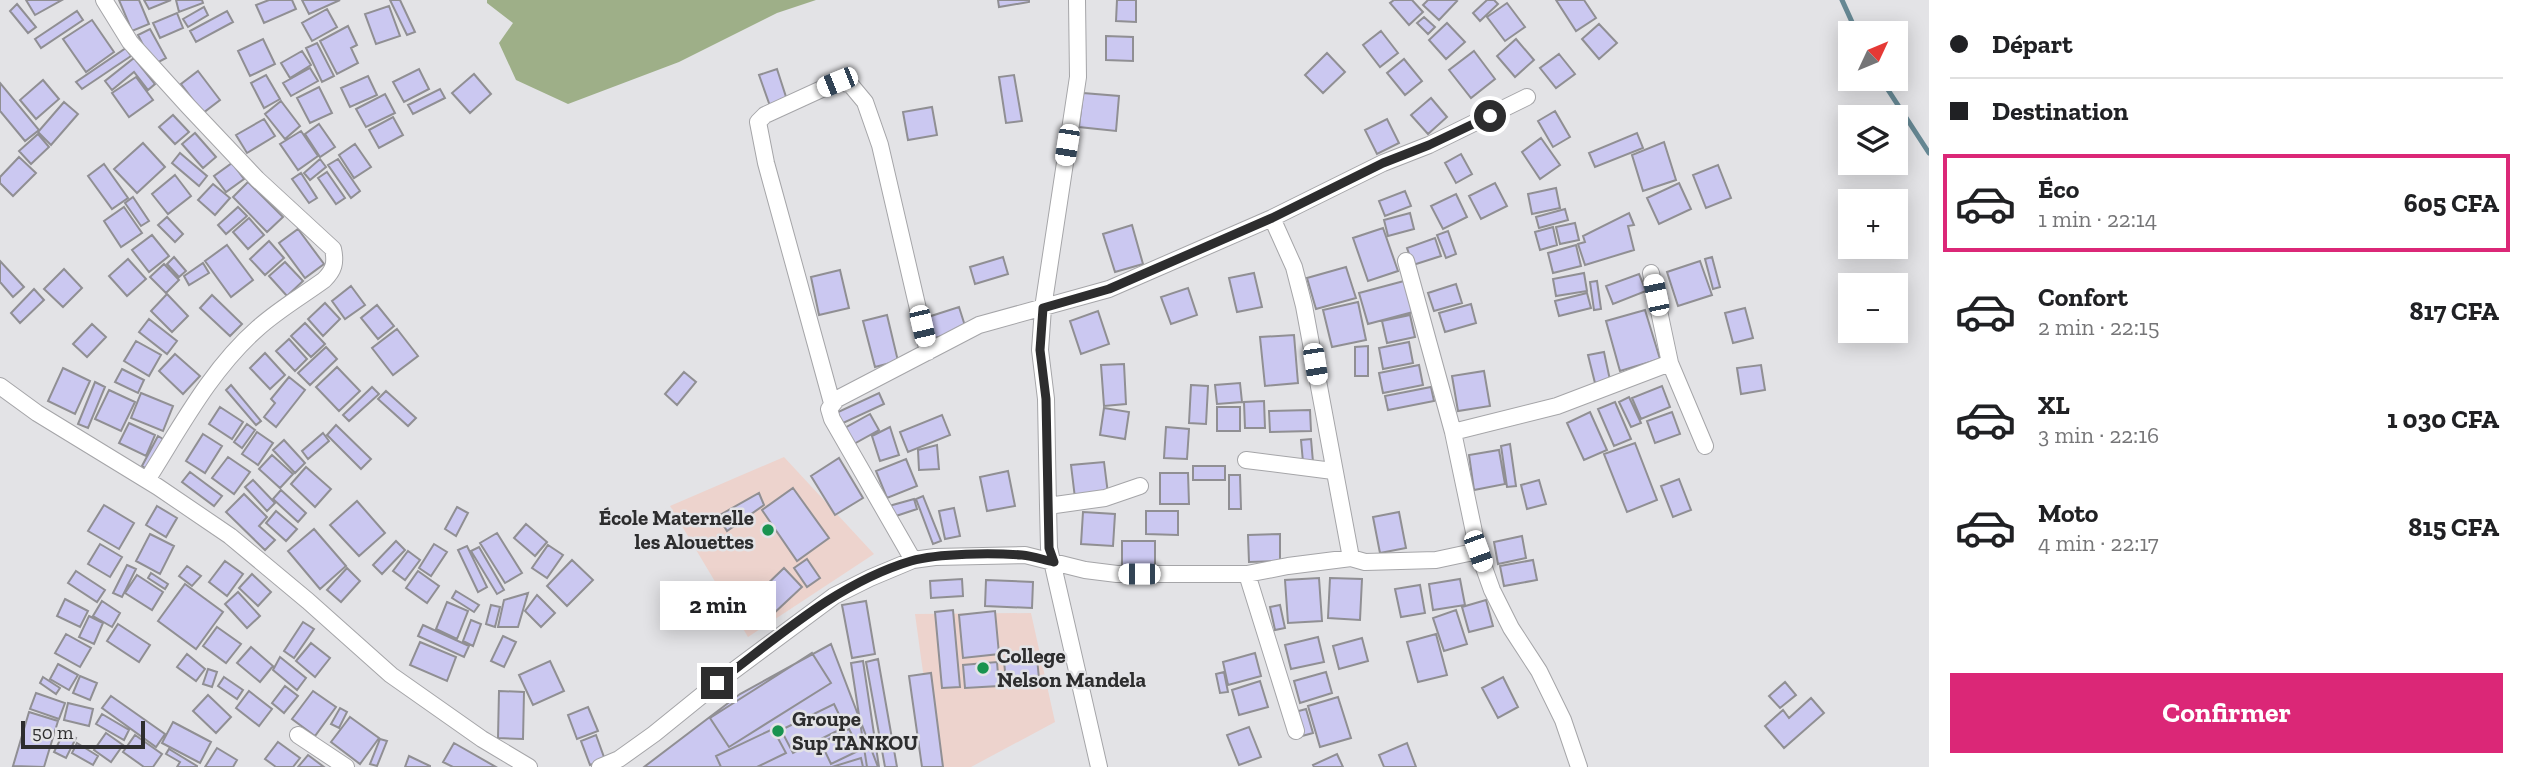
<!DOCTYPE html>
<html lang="fr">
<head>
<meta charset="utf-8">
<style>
	body { margin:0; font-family:"Zilla Slab",serif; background:#f2f2f2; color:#202124; height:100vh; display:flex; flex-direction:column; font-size:26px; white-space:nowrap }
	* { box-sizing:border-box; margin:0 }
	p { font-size:23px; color:#757577 }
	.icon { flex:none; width:38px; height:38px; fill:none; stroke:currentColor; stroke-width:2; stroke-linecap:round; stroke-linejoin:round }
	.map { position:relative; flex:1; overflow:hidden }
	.drawer { display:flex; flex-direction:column; background:#fff; width:595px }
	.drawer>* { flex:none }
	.guide { display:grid; align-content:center; height:154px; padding:0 21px; background:#fff }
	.needle { width:46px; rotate:46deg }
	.fabs { position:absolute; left:1838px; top:21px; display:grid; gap:14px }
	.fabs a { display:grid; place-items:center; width:70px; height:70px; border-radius:0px; background:#fff; box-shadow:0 4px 18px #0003; font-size:35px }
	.scale { position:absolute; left:21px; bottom:18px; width:124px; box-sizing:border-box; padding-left:7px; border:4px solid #2d2d2e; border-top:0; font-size:19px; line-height:24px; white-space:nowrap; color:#2d2d2e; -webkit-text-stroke:5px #e3e3e6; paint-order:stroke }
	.end { position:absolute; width:32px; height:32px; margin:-16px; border:9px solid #2d2d2e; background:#fff; box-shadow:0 0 0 4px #fff }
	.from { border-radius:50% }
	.bubble { position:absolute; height:49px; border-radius:0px; background:#fff; box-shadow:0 4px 18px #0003; font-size:23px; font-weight:800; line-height:49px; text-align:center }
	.car { position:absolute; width:21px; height:42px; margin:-21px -10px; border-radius:9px; box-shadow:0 0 5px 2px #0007; background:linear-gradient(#fff 24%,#345 0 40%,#fff 0 76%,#345 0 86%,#fff 0) }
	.guide b { display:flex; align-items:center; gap:24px; height:66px; font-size:26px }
	.guide b+b { border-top:2px solid #e0e0e0 }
	.guide i { width:18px; height:18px; background:#202124 }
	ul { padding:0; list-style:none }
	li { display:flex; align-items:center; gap:21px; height:98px; margin:0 14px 10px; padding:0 7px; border:4px solid transparent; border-radius:0px }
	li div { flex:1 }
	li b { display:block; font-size:26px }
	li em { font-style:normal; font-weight:800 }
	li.selected { border-color:#db2777 }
	li>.icon { width:63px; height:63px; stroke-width:1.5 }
	.button { display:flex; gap:14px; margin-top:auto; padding:14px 21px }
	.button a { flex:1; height:80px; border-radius:0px; background:#db2777; color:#fff; font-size:28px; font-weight:800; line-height:80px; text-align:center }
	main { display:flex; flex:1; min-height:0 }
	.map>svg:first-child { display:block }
	.education { fill:#edd3cd }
	.forest { fill:#9eaf88 }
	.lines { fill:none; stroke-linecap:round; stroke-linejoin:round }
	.stream { stroke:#668894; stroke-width:5 }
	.building { fill:#cbc8f1; stroke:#908f93; stroke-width:2 }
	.minor-casing { stroke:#a5a5a8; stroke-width:18 }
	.minor { stroke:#fff; stroke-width:16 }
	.route { stroke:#2d2d2e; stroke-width:9 }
	.poi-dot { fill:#199350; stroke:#e3e3e6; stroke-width:2.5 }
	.labels { text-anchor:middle; stroke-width:5; stroke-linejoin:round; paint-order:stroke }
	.poi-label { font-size:21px; font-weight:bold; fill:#2d2d2e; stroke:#e3e3e6; text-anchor:start }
</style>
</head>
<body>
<main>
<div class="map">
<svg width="1929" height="767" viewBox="0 0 1929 767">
	<rect width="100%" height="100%" fill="#e3e3e6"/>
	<path class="education" d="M784,457L874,554L748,637L670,506Z
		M1031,613L1055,722L971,767H936L915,614Z"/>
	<path class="forest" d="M487,0H816L777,13L679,62L568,104L516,80L499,43L513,23L487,3Z"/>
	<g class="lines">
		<path class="stream" d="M1842,0L1857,33
			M1881,79L1929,153"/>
	</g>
	<path class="building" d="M26,0H62L35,15Z
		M119,0H139L149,24L132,31Z
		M144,0H171L149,9Z
		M176,0H202L203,3L179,12Z
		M269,0H292L296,9L264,23L256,5Z
		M302,0H340L309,14Z
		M390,0H400L415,32L407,35Z
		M998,0H1029V2L999,7Z
		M1117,0H1136V22L1116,21Z
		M1394,0H1412L1423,12L1409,25L1390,3Z
		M1428,0H1455L1457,1L1439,20L1423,5Z
		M1487,0H1494L1498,4L1480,21L1473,13Z
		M1556,0H1584L1596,18L1576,31Z
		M1507,3L1525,27L1505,41L1487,17Z
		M17,4L36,27L28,33L10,11Z
		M389,6L400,36L376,44L365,14Z
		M204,7L208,15L188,27L183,19Z
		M327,9L337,27L312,41L302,23Z
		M77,11L83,20L41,48L35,39Z
		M227,11L233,22L196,42L190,31Z
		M177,13L183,28L160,38L153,23Z
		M1424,17L1435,27L1428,34L1417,23Z
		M92,20L114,52L86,72L63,39Z
		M1447,23L1465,42L1446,59L1429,40Z
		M1599,24L1617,43L1599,59L1582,39Z
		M348,26L357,45L351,48L358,63L337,74L320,41Z
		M150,29L166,58L153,65L138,35Z
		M1381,31L1398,53L1380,67L1363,45Z
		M1106,36L1133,37V61L1106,60Z
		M263,39L275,64L250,76L238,51Z
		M1516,39L1534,60L1515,77L1497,56Z
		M317,43L334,76L322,82L306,48Z
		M126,48L131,56L82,89L76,82Z
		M302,51L311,65L290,78L281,63Z
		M1474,51L1495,79L1471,98L1449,70Z
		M1327,53L1345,72L1323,93L1305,75Z
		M1559,54L1575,74L1556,88L1540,68Z
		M134,58L155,84L148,90L134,72L112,90L105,81Z
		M1404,59L1422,81L1405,95L1387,73Z
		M310,68L318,81L291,96L283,83Z
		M419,69L429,89L404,102L393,82Z
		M777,69L787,100L770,106L759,75Z
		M198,71L220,100L203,113L181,84Z
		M474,74L491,94L470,113L452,93Z
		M266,75L280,99L264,108L251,83Z
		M1014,75L1022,121L1006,123L999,77Z
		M368,76L377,95L350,107L341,88Z
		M136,77L153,100L129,117L112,93Z
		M43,80L59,99L36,119L20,100Z
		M0,83L39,130L25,141L0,111Z
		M319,87L332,113L310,123L297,98Z
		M440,89L445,98L413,114L408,105Z
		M1083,93L1119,96L1116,131L1079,127Z
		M385,94L395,113L366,127L356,109Z
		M1431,98L1447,117L1428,134L1411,115Z
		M281,101L300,126L285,139L265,114Z
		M64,102L78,114L51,145L38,132Z
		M932,107L937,135L908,140L903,112Z
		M1555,111L1570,137L1553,147L1538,121Z
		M173,115L189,132L175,144L159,127Z
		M393,117L403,135L379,148L369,130Z
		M264,119L275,136L247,153L236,135Z
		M1387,119L1399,143L1377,154L1365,130Z
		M319,124L335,147L320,157L305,134Z
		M301,131L318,156L298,170L280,144Z
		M195,133L216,157L203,168L182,144Z
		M1637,133L1643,148L1595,167L1589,153Z
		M38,134L49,147L31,164L19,151Z
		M1541,138L1560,165L1540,179L1522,152Z
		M1664,142L1676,180L1643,191L1632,155Z
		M143,143L165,167L137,193L114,169Z
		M355,144L371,167L354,178L339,155Z
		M180,153L207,176L199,186L172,163Z
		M1461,154L1472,174L1456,183L1445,163Z
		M19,157L36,173L13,196L0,183V177Z
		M320,159L326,167L310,180L304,173Z
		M338,159L360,191L351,198L328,165Z
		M232,163L244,179L226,192L214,176Z
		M104,164L128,198L112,209L88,176Z
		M1718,165L1731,198L1706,208L1693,175Z
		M327,172L345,198L336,204L318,178Z
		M301,173L317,198L309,203L292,179Z
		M175,175L191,196L168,214L152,194Z
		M248,182L283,217L267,232L233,197Z
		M1495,183L1507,206L1481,219L1469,196Z
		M1679,183L1691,209L1659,224L1647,198Z
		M213,184L230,198L215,215L198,200Z
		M1556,188L1560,208L1532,214L1528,194Z
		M1405,191L1411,206L1385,216L1379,201Z
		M1456,194L1467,217L1443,229L1431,206Z
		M133,197L149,221L141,226L125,203Z
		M124,207L142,233L121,247L104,221Z
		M238,207L247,216L226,234L218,225Z
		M1565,209L1568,220L1539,228L1536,217Z
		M1410,213L1414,229L1388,236L1384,220Z
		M1629,213L1634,225L1628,226L1634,250L1585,265L1578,244L1585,242L1583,236Z
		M167,217L183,234L175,242L158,225Z
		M249,218L264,235L248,249L233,232Z
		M1575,223L1579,240L1560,244L1556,227Z
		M1132,225L1143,264L1115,272L1103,234Z
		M1553,227L1557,245L1540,250L1535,232Z
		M1383,228L1398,271L1368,281L1353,238Z
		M298,229L324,264L305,278L279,243Z
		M1448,231L1456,254L1446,258L1437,235Z
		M152,235L169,256L149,272L132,250Z
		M1435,238L1441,256L1413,265L1407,248Z
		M269,241L284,258L265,275L250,259Z
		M227,245L253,280L231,297L205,261Z
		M1576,245L1581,266L1553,273L1548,253Z
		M174,257L186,271L179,277L167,264Z
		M1003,257L1008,274L975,284L970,267Z
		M1712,257L1720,287L1713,289L1705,259Z
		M128,259L146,279L127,296L109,276Z
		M0,261L24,287L13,297L0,282Z
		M1700,261L1712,295L1678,306L1667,272Z
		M285,262L303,281L287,296L269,276Z
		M203,263L209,273L189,285L184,276Z
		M164,264L179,280L166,293L150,277Z
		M1346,267L1356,298L1316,309L1307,278Z
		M64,269L82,288L63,307L44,289Z
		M840,270L849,308L819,315L811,277Z
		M1254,273L1262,307L1237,312L1229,278Z
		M1584,273L1587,291L1556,296L1553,279Z
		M1639,274L1646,291L1613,304L1606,286Z
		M1404,281L1413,312L1368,324L1359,293Z
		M1597,281L1601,309L1594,310L1590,282Z
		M1456,284L1462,303L1434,311L1428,293Z
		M351,286L365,305L345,319L332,301Z
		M1188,288L1197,315L1171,324L1161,297Z
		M34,289L44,300L20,323L11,313Z
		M1587,293L1591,308L1559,316L1555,301Z
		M167,294L188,316L172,332L151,311Z
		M212,295L242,324L230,336L200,308Z
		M1358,302L1366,340L1332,347L1323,310Z
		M325,303L340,319L323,336L308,319Z
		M1471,304L1476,323L1445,332L1439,313Z
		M377,305L394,326L378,339L361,318Z
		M959,307L966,329L935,338L928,317Z
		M1745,308L1753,338L1733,343L1725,313Z
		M1645,310L1660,359L1620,371L1606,321Z
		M1098,311L1109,344L1081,354L1070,321Z
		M887,315L898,361L875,367L863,321Z
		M1410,315L1415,337L1387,343L1382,321Z
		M149,319L177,341L167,354L139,332Z
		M305,323L325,344L311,357L291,336Z
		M92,324L106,337L87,357L73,344Z
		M397,329L418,356L393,375L372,348Z
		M1294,335L1298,383L1265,386L1260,337Z
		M289,339L307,359L295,371L276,351Z
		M136,341L161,355L149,376L124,361Z
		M1409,342L1413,363L1383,369L1379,348Z
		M1368,346V376H1355V347Z
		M326,347L337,359L310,385L298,373Z
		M1604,352L1610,380L1595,383L1588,355Z
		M265,353L285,375L270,389L250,368Z
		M175,354L200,376L183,394L159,371Z
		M1124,364L1126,404L1104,406L1101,365Z
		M1419,365L1423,385L1383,393L1379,373Z
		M1761,365L1765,390L1741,394L1737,368Z
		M337,367L360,391L339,411L316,387Z
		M63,368L90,381L75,414L48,401Z
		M122,369L144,380L138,393L115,382Z
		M1484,371L1490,406L1458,411L1452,376Z
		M684,372L696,382L677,405L665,394Z
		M289,377L305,390L276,427L264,417L275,403L271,399Z
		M95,382L105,387L88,428L78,424Z
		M1240,383L1242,402L1217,404L1215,385Z
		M231,385L261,421L256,425L226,390Z
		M1191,385L1208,386L1206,424L1189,423Z
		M1662,386L1670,407L1641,419L1632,398Z
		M372,387L379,394L349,421L343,415Z
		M1431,387L1434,401L1388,410L1385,396Z
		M109,390L135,402L121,431L95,419Z
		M386,391L416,418L408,426L378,399Z
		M141,393L173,406L163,431L131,418Z
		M879,393L884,404L841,424L836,413Z
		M1629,397L1641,423L1631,427L1619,402Z
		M1264,401L1265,428H1245L1244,402Z
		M1615,402L1631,439L1614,446L1598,409Z
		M220,407L243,422L232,439L209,424Z
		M1217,407H1240V431H1217Z
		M1104,408L1129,412L1125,439L1100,435Z
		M1310,410L1311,431L1270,432L1269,411Z
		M1590,412L1607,450L1584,460L1567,423Z
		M1672,412L1680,434L1655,443L1647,421Z
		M870,414L879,430L852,445L843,429Z
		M942,415L950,435L908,452L900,432Z
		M129,423L155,435L146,456L119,443Z
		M247,424L255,430L242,448L234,442Z
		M336,425L371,459L361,469L327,435Z
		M890,427L899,455L880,461L872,436Z
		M1166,427L1189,429L1187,459L1164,458Z
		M257,432L273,443L258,465L242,454Z
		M323,433L329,441L308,459L302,451Z
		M203,434L222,446L205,473L186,461Z
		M158,436L163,439L147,469L142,466Z
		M1311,439L1313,462H1303L1301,440Z
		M284,440L305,463L295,473L273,450Z
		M1635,443L1657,500L1627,512L1604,454Z
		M1510,444L1516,486L1507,487L1501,446Z
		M937,445L939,469L919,470L918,450Z
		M1499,450L1505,484L1474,490L1469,455Z
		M272,455L293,474L280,488L259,469Z
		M228,457L250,472L234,494L212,478Z
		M839,458L863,498L835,515L811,476Z
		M906,459L917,486L887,498L876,471Z
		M1104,462L1108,494L1075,498L1071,465Z
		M1193,466H1225V480H1193Z
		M306,467L331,489L315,507L291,484Z
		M1008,471L1015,506L987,511L980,477Z
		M190,472L222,496L214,506L182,482Z
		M1160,473H1188L1189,504H1160Z
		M1229,475H1240L1241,509H1229Z
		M1679,479L1691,510L1673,517L1661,486Z
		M253,480L275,503L267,511L245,487Z
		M1539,480L1546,504L1527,509L1521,485Z
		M793,488L829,538L797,561L762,510Z
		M281,490L306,513L298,522L273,499Z
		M759,493L764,505L727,531L718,516Z
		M244,494L267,517L259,526L275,540L265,550L226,512Z
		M923,496L941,541L933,544L916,499Z
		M914,499L917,509L893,517L889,506Z
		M357,501L385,533L359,556L330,525Z
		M104,505L134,523L119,549L88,531Z
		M157,506L177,518L166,537L146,525Z
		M457,507L468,513L456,536L445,529Z
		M954,508L960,536L945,539L939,511Z
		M276,511L297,529L286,541L266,523Z
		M1146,511H1178V535L1146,534Z
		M1083,512L1115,514L1113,546L1081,544Z
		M1399,512L1406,548L1380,553L1373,517Z
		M526,524L547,542L535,556L514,538Z
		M314,529L346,566L320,589L288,551Z
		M497,533L522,573L505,583L480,543Z
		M150,534L174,546L160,574L136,561Z
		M1280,534V561L1249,562L1248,535Z
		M1522,536L1526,558L1498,564L1494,542Z
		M396,541L405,550L382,574L373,565Z
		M1122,541H1155V570L1122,569Z
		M100,544L122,557L110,577L88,564Z
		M434,544L447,552L431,576L419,568Z
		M548,545L563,555L547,578L532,568Z
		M467,546L487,587L478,592L458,550Z
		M479,547L504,590L497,594L471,551Z
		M408,551L420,560L405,580L393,571Z
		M807,559L820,578L807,587L794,568Z
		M572,560L593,580L567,606L547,586Z
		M1533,560L1537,580L1504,586L1500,566Z
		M225,561L243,574L227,596L209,582Z
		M127,565L136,569L122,597L113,593Z
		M187,566L201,576L192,586L179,576Z
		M347,568L360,581L341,602L327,590Z
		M784,568L802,587L772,615L755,596Z
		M76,571L105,590L97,602L68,583Z
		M418,571L439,586L427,603L406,588Z
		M151,573L168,584L165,589L148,578Z
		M252,574L271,592L258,606L239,588Z
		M137,575L163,592L152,610L125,593Z
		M1319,578L1322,621L1288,623L1285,580Z
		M1330,578L1362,579L1360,620L1328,618Z
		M962,579L963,596L931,598L930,581Z
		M1460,579L1465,605L1433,610L1429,584Z
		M986,580L1033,582L1032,608L985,606Z
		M185,584L223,612L196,649L158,621Z
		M1420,585L1425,613L1401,617L1395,589Z
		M456,591L479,605L474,612L452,598Z
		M238,592L260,616L247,628L225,604Z
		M528,593L518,627H498L504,600Z
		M537,595L555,613L541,627L525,611Z
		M65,599L88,611L80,627L57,616Z
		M1486,600L1493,626L1469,632L1462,607Z
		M102,601L120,613L112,627L93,616Z
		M866,601L875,654L852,658L842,605Z
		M447,602L468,611L457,639L436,629Z
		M491,605L500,607L495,627L486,624Z
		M1280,605L1285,628L1275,630L1270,607Z
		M953,610L960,687L942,688L935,612Z
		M1456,610L1467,644L1444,651L1433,618Z
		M995,611L999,654L963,658L959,615Z
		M89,616L103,623L94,644L79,637Z
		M471,620L481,624L473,646L463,641Z
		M303,622L314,629L294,658L284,651Z
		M118,624L150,645L139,662L107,641Z
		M423,625L469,646L464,657L418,636Z
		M217,627L241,644L226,663L203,646Z
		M66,634L91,648L80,667L55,653Z
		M1436,634L1447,675L1418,682L1407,642Z
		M503,636L516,642L504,667L491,661Z
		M1318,637L1324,662L1291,669L1285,645Z
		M1362,638L1368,661L1339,669L1333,646Z
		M420,642L456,657L447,681L410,665Z
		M311,643L330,658L315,677L296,661Z
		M831,644L878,767H644L740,694Z
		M251,647L273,666L260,682L237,663Z
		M812,653L831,683L729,747L710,718Z
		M1255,653L1261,676L1228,685L1223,662Z
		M187,654L205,669L196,681L177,667Z
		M280,657L306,678L297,690L273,670Z
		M1037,658L1039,679L1006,682L1004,661Z
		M878,659L897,767H885L866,662Z
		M550,661L564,691L533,705L519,675Z
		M863,661L879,767H867L851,663Z
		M997,662L999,686L965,688L963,665Z
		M58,664L78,675L69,690L50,679Z
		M208,669L217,672L212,687L203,684Z
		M1224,672L1228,692L1220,693L1216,674Z
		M1326,672L1332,693L1300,703L1294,681Z
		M931,673L943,767H922L909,676Z
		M80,676L97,683L90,700L73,693Z
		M43,677L60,688L56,694L40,683Z
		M224,677L243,690L237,699L218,686Z
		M1503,677L1518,707L1498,718L1482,688Z
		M1260,681L1268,707L1239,715L1232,690Z
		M1785,682L1796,695L1780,708L1769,696Z
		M285,686L298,696L284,713L272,703Z
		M249,691L272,709L259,726L236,708Z
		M313,691L336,707L315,736L292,719Z
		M499,691L524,692L523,739L498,738Z
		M36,693L65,703L59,719L30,709Z
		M208,695L231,717L216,733L193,711Z
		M111,696L165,734L156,747L102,708Z
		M1338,697L1351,738L1320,747L1308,706Z
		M1811,698L1824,713L1784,748L1765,726L1783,710L1789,718Z
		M68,703L93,709L89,726L64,720Z
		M834,704L845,727L793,753L781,730Z
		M588,707L598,731L577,739L568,715Z
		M340,708L347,712L339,728L331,724Z
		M1306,709L1313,733L1302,736L1295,712Z
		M29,712L58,721L44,767L13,766Z
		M102,714L129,730L124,740L96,724Z
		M350,717L379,738L360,764L331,742Z
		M173,722L211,742L200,763L162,743Z
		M1249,727L1261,757L1239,765L1227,735Z
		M773,729L786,753L757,767H721L716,756Z
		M849,729L860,750L831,764L821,743Z
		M64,732L76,738L66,758L54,752Z
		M106,733L123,745L111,762L94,750Z
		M135,735L162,754L153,767H144L123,752Z
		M596,735L605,760L590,765L581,741Z
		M380,739L387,741L377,766L370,764Z
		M278,742L300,758L293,767H276L265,759Z
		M77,743L98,756L93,765L72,753Z
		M454,743L496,767H453L443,762Z
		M1407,743L1416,767H1384L1379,755Z
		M217,748L237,760L233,767H205Z
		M169,749L197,766V767H177L180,762L166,754Z
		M1337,754L1343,767H1314L1313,765Z
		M308,755L324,767H298Z
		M409,756L430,766V767H405Z
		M861,758L863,767H832Z"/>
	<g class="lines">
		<defs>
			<path id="minor" d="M104,0L130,42L188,106L257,179L333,249C336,263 334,270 324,280C302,296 278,310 258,328C211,369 180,428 147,480
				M1272,218L1294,267L1304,306L1351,558
				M1406,261L1453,432L1478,551L1492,590L1511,628L1539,671L1563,720L1579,767
				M1651,273L1670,363L1705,446
				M0,386L37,413L158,487L230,536L308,601L391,675L482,739L529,767
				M832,403L766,163L758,122L765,115L837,82L850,84L865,102L880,145L928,352
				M1453,432L1557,406L1670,363
				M1246,460L1333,471
				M1048,506L1046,399L1040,350L1043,308L1078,77L1077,0
				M913,560L832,419L829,409L837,399L979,325L1109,289L1272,218L1383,163L1429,145L1527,97
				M1247,574L1296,731
				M298,735L346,767
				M600,767L619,759L654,734L717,683L834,596L870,578L913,560L935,557L1025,555L1085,570L1117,574H1247L1288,566L1351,558L1365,562L1436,560L1478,551
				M1099,767L1049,548L1048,506L1105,498L1140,486"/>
		</defs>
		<use href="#minor" class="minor-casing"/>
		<use href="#minor" class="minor"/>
	</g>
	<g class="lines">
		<path class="route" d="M717,683C777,638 837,583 911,561C939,553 993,553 1022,555C1033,556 1044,560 1054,562L1049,548L1046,399L1040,350L1043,308L1109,289L1272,218L1383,163L1429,145L1490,116"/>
	</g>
	<g class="poi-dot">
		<circle cx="768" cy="530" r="7"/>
		<circle cx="983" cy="668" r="7"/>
		<circle cx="778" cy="731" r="7"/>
	</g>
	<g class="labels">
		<g class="poi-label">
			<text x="754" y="525" text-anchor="end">École Maternelle<tspan x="754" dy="24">les Alouettes</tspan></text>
			<text x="997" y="663">College<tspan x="997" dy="24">Nelson Mandela</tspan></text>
			<text x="792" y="726">Groupe<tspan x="792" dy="24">Sup TANKOU</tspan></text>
		</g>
	</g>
</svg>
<div class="fabs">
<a><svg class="needle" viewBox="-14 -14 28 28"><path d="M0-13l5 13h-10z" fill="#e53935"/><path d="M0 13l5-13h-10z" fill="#757577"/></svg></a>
<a><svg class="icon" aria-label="layers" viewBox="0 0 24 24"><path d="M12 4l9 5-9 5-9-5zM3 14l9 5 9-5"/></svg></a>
<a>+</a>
<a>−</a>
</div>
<div class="scale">50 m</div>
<i class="end from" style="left:1490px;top:116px"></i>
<i class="end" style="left:717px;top:683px"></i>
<div class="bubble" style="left:660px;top:581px;width:116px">2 min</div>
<i class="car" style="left:837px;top:82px;rotate:248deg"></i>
<i class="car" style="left:1067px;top:145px;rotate:189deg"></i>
<i class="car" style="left:1656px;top:295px;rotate:348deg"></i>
<i class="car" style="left:922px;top:326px;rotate:167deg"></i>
<i class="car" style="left:1315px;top:364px;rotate:171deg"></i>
<i class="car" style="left:1478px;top:551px;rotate:160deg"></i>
<i class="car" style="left:1139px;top:574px;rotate:270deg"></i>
</div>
<section class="drawer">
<div class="guide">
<b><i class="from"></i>Départ</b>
<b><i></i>Destination</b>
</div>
<ul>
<li class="selected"><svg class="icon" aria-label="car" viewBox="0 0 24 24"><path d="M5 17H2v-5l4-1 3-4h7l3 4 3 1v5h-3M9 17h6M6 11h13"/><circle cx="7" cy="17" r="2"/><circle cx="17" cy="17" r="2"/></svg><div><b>Éco</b><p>1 min · 22:14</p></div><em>605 CFA</em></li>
<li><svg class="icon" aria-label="car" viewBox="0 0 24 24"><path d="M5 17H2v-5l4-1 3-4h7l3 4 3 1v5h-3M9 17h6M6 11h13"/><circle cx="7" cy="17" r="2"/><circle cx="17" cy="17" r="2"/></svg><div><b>Confort</b><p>2 min · 22:15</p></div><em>817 CFA</em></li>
<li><svg class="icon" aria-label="car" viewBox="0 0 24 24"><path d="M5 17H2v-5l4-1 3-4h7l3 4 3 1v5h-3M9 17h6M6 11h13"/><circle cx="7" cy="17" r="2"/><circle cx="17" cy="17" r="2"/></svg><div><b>XL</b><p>3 min · 22:16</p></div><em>1 030 CFA</em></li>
<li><svg class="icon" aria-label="car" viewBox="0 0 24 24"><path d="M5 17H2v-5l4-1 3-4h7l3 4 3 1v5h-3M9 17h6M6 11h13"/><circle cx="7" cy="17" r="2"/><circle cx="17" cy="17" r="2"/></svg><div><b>Moto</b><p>4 min · 22:17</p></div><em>815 CFA</em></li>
</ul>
<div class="button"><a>Confirmer</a></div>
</section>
</main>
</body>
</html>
